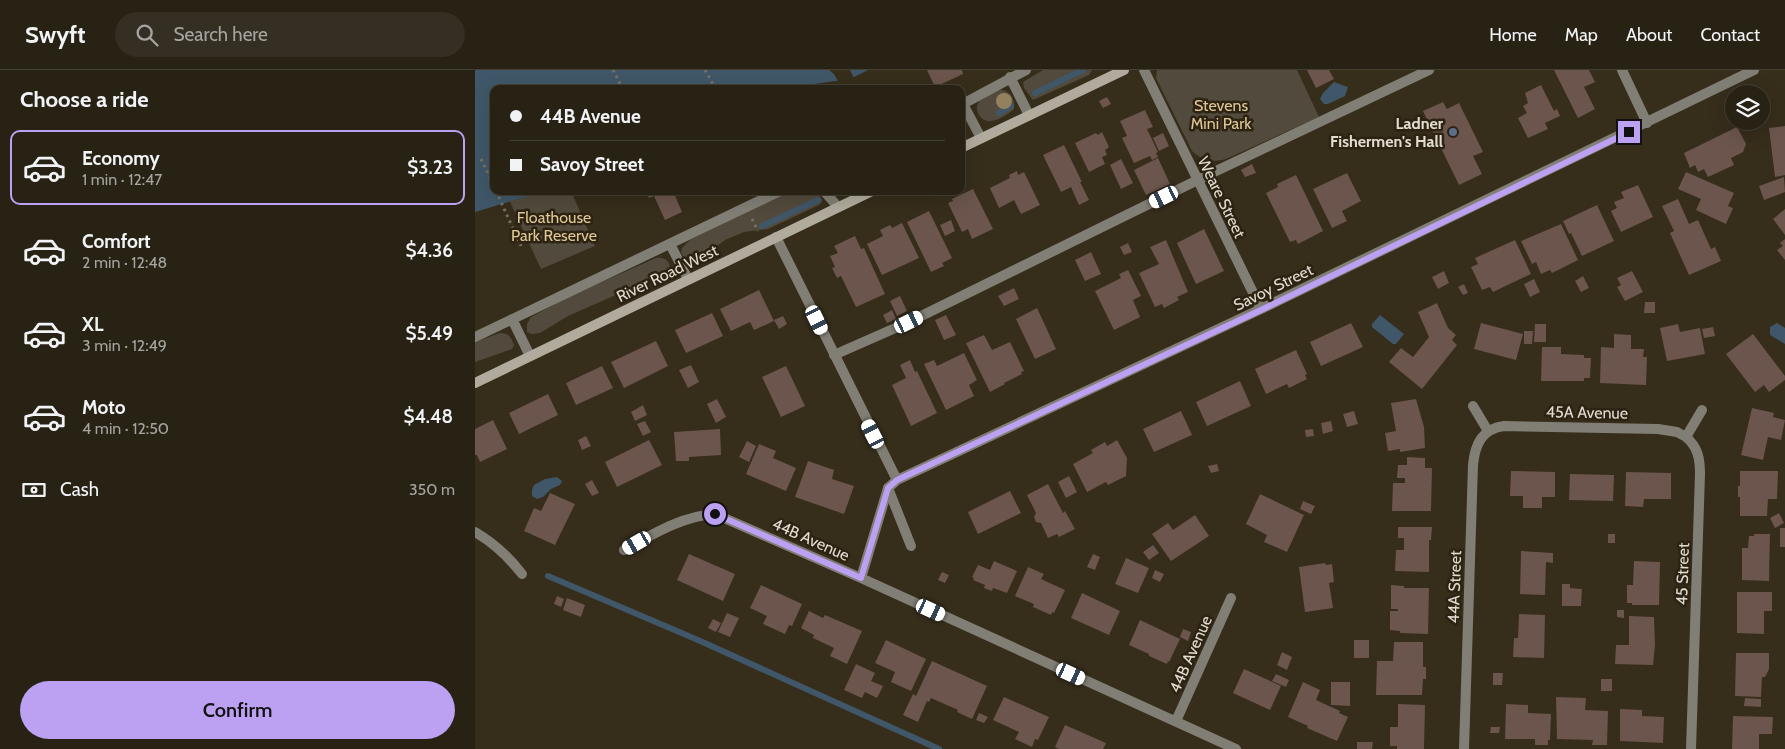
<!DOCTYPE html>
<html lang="en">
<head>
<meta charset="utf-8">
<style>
	body { margin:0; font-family:Cabin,sans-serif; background:#342f22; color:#f1f3f6; height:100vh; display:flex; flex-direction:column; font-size:19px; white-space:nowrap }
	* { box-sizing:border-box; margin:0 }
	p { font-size:16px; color:#a5a4a0 }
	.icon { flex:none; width:28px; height:28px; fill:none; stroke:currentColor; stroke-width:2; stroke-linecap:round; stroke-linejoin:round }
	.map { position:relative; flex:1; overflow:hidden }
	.side { display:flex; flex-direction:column; background:#282214; width:475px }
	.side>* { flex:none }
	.top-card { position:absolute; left:15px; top:15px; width:475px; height:110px; border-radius:10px; box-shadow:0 5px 20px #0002,0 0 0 1px #443f34; display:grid; align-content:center; height:110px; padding:0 20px; background:#282214 }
	.tools { position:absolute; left:1250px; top:15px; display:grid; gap:10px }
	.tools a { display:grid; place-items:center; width:45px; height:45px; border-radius:50%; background:#282214; box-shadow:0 5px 20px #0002,0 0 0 1px #443f34; font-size:25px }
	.end { position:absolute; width:22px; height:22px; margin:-11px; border:6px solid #bca0f2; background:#111; box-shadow:0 0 0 2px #111 }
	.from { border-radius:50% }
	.car { position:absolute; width:15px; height:30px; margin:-15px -8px; border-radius:6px; box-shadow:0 0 4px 1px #0007; background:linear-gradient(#fff 24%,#345 0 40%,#fff 0 76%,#345 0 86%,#fff 0) }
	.top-card b { display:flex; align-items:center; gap:18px; height:48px; font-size:19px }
	.top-card b+b { border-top:1px solid #443f34 }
	.top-card i { width:12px; height:12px; background:#f1f3f6 }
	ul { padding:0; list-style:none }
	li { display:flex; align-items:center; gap:15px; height:75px; margin:0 10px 8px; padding:0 10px; border:2px solid transparent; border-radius:10px }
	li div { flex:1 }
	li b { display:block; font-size:19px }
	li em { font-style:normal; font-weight:600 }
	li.current { border-color:#bca0f2 }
	li>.icon { width:45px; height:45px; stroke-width:1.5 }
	h2 { padding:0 20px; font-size:22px; line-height:60px }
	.pay { display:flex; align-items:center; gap:12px; height:55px; padding:0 20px; font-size:19px }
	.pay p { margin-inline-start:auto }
	.primary-button { display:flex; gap:10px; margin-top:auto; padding:10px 20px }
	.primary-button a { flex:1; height:58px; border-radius:30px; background:#bca0f2; color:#111; font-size:20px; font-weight:600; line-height:58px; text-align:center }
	header { display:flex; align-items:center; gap:30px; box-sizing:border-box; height:70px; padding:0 25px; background:#282214; border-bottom:1px solid #443f34 }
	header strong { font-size:24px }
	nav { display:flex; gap:28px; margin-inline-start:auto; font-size:18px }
	.search { width:350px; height:45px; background:#342f22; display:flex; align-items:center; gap:12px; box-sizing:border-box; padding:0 18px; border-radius:28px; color:#a5a4a0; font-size:19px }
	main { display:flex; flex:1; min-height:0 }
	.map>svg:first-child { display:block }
	.green { fill:#524a3c }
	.water { fill:#3f5768 }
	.pier { fill:#362d1b }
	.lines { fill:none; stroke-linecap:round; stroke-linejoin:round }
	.stream { stroke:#3f5768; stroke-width:6 }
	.building { fill:#6b554c }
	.path { stroke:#787061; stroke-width:3; stroke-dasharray:2.5 4; stroke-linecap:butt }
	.lane { stroke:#817e75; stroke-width:10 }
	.street { stroke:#817e75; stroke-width:10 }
	.secondary { stroke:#b0ab9c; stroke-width:10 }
	.tree { fill:#93815e }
	.route { stroke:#bca0f2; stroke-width:6 }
	.service-dot { fill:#5c6f8a; stroke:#2c2312; stroke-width:2 }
	.labels { text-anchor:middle; stroke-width:5; stroke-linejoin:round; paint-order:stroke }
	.park-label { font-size:16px; fill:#dfc695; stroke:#2c2312 }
	.poi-label { font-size:16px; font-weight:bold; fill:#e1dbd0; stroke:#2c2312; text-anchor:end }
	.street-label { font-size:16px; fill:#e1dbd0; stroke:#2c2312 }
</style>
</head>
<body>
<header>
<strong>Swyft</strong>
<div class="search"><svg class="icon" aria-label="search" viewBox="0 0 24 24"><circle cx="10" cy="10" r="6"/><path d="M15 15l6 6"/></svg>Search here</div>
<nav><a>Home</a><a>Map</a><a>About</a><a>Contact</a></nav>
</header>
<main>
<section class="side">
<h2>Choose a ride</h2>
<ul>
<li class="current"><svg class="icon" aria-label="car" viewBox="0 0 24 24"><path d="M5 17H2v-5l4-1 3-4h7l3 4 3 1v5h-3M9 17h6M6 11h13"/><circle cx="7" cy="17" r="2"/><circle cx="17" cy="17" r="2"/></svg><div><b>Economy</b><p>1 min · 12:47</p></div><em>$3.23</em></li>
<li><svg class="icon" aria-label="car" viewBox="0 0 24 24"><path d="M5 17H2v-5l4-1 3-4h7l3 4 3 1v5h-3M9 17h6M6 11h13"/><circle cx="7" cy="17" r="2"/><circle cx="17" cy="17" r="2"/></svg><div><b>Comfort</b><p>2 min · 12:48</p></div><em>$4.36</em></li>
<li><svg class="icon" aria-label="car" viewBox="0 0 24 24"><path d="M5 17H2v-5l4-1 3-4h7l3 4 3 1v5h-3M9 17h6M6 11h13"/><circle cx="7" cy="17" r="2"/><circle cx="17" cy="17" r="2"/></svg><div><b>XL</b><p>3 min · 12:49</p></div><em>$5.49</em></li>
<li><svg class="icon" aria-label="car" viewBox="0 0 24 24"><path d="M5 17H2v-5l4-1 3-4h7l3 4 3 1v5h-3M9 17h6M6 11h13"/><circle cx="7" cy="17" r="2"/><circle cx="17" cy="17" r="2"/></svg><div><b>Moto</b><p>4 min · 12:50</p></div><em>$4.48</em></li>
</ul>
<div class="pay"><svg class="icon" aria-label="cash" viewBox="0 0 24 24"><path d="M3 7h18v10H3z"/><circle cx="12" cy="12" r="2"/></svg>Cash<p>350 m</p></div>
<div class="primary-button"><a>Confirm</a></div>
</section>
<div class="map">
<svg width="1310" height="679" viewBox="0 0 1310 679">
	<rect width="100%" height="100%" fill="#362d1b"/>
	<path class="green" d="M568,0H617L614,5L558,30L549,18L548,12Z
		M682,0H822L844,47L753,88C741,93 727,91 717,81L681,8Z
		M526,20C536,21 540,29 539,39C529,48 510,59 503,43C501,38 502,36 504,31L521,21Z
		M30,121H96L120,176L66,199Z
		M315,121H340L347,129V132L344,135L293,159L269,162L250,170L224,190L218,192L210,190L206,182L207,178L215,170Z
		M181,188C189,187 195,190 195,199L193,202L93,246L65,263L56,264L52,262V254L56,247L95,226Z
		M25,263C34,263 36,267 39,275L37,279L0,292V272Z"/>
	<path class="water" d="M0,0H393L375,9L303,19H19V121H70L0,142Z
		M859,12L873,17L870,26L853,34H849L845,29L848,23Z
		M905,245L929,264L921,274H918L897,257V254Z
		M1302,253L1310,258V274L1295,265V257Z
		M82,407L87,411L85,415L76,419L68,427L62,429L57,426V420L59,415L70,409Z"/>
	<path class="pier" d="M354,0H375L380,10L364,13L359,4Z"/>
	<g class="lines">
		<path class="stream" d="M560,23L608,0
			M524,43L536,36
			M287,156L343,130
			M73,506L223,570L464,679"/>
	</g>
	<path class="building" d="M452,0H487L488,4L460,17Z
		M832,0H854L859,9L841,18Z
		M1079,0H1114L1120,12L1109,17L1120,39L1103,48Z
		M1066,15L1079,41L1082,39L1085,46L1070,53L1073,59L1053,68L1043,48L1052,43L1048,36L1053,33L1050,23Z
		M632,27L636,34L628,38L624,31Z
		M968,32L972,39L984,33L1008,82L998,86L1007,104L984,115L948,41Z
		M670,40L678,57L672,59L683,82L681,83L683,87L677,90L675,86L659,93L647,68L652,66L645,51Z
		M1310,56V105L1300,107L1294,58Z
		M1262,57L1271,74L1268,82L1256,88L1259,95L1233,107L1229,99L1223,102L1220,95L1215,98L1209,83Z
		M627,62L634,77L630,80L632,85L627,87L630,94L614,102L600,73L621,63L623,65Z
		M688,63L694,76L684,81L678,68Z
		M589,75L607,112H605L614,130L604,135L596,117L586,122L568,85Z
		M683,88L695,114L671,125L659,100Z
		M646,89L658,113L646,119L635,95Z
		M777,94L781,103L770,107L766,100Z
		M542,101L543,105L549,102L565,135L546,144L539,130L524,138L515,118L535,108L534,105Z
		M1211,102L1259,123L1253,136L1258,138L1251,154L1221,140L1226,129L1203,119Z
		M872,103L886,131L867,141L872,151L857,158L838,119Z
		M821,105L848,161L823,174L821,170L815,172L791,123L803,117L802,114Z
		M1309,107L1310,122L1289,130L1284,116Z
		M1163,115L1178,147L1146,162L1136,141L1142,138L1139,132L1149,128L1146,122Z
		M498,119L518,159L497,169L493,159L487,162L473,133L478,131L477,129Z
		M171,121H198L207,142L190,150L179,126L174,128Z
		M1203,129L1214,154L1223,150L1236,179L1240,177L1246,191L1214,205L1195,163L1199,161L1187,136Z
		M1122,135L1139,171L1107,186L1096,163L1094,164L1088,151Z
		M1310,139V165L1298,149Z
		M454,141L477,188L467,193L469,196L456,202L432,152Z
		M476,150L480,161L470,166L465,155Z
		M427,153L444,188L407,205L392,174L408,166L405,160L415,155L417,158Z
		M1086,154L1103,190L1077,203L1075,200L1066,204L1061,192L1057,194L1046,171Z
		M729,159L749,201L721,214L702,173Z
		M380,166L386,179L389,178L410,224L381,237L366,206L362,208L357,198L360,197L355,186L363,183L359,176Z
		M1310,169V190L1302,180L1308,176L1305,173Z
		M691,170L713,222L702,227L704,230L689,238L687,234L680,237L664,203L684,194L675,177Z
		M1040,170L1056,204L1018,222L1015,217L1007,220L996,197L1003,194L1000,188Z
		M653,173L657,182L649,185L645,177Z
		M616,182L626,204L610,211L600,190Z
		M653,200L666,226L658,230L665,247L639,260L620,221L646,208L644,204Z
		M969,201L974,213L963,219L957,207Z
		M1157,201L1168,222L1150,231L1142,217L1146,215L1142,208Z
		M1108,206L1114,218L1106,222L1100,211Z
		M1059,209L1065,222L1055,227L1049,214Z
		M989,214L993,223L988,225L983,217Z
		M539,218L544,229L529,236L523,226Z
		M284,220L299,251L279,260L275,252L256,261L245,239Z
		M425,226L432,241L422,246L415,231Z
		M1170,232H1180V243H1169Z
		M962,233L973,258L981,265L977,270L982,275L947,319L914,292L926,278L938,287L954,267L943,242Z
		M562,238L581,279L560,289L541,249Z
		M417,240L421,249L412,253L408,245Z
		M237,243L248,266L211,283L200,260Z
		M471,245L481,265L469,270L460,250Z
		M308,246L312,254L304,259L299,250Z
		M876,253L888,277L846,296L835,272Z
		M1006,253L1048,264L1041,290L999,279Z
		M1060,254H1071V272H1059Z
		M1203,254L1205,262L1225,258L1230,284L1192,291L1185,258Z
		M1238,257L1240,266L1229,268L1227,259Z
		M1049,261H1058L1057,274H1049Z
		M1139,264L1156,265V279H1169L1168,287H1172L1171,315L1125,313L1126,277L1139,278Z
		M1278,264L1310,306V310L1294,322L1289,315L1280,322L1251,284Z
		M509,265L517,280L535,272L549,301L546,302L547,304L529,313L530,314L515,322L491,273Z
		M181,271L193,296L149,318L136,292Z
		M1067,277H1086V284L1109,285V288H1116L1115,308H1109V311H1066Z
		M821,280L832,304L830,305L832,309L814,318L812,314L791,324L780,299Z
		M489,283L502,310L494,315L499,326L471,340L449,294L459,290L462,296Z
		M435,290L440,302L442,301L462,343L436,356L417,315L431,308L425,295Z
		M216,295L224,312L213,318L204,300Z
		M127,296L138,318L101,335L91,313Z
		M311,296L330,336L306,347L287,307Z
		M765,311L776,336L732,356L721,332Z
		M73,324L83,345L44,364L34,343Z
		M242,329L251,347L241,353L232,334Z
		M941,329L949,357L950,378L925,382V379L913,381L910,363L921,361L916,333Z
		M168,335L172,345L160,351L156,342Z
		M1277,338L1299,343L1298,347L1310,350L1306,370L1293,367L1288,390L1266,385Z
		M706,341L717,365L679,382L668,359Z
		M879,341L883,354L872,357L868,344Z
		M18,350L32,379L5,392L2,385H0V359Z
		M170,351L176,362L168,366L162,354Z
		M856,351L858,361L848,364L846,353Z
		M245,359L246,385L214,387V391H201L199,362Z
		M838,359L839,366L831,367L830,360Z
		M111,366L116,376L107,380L103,370Z
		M174,370L187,395L142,417L130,392Z
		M642,370L652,388L651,406L633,415L631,412L612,422L598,394L618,383L616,380L630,372L632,376Z
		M272,371L281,376L274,392L264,387Z
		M284,374L301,381L298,388L321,398L311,421L271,404Z
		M932,387L950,388V398H957L956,441H917L918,413H930V408H922L923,395H932Z
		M333,391L359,400L357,409L379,416L369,444L320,427Z
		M742,394L744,401L736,403L733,396Z
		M1036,401L1080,402V427H1067V438H1048V426H1035Z
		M1265,401H1303L1302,429H1293L1292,446H1265V427H1263V416H1265Z
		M1151,402L1196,403V429H1169L1168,437L1150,436Z
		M1095,404L1139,405L1138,431L1094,430Z
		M594,406L602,422L591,428L583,412Z
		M117,410L124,423L117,426L110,414Z
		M573,414L588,443L590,441L600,459L584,467L582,464L573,468L566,453L561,452L559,447L561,443L552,425Z
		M535,421L546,443L503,464L493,442Z
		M75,423L100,434L80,475L49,461L59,438L66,441Z
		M785,424L829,445L812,482L789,472L792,465L771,454Z
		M828,431L840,436L836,444L825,439Z
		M1304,443L1309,453L1300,458L1295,448Z
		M720,445L734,466L696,491L677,464L693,453L698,460Z
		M923,457H957L956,470H954V502L920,501L921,480H929V468H923Z
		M1305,458H1310V477H1305Z
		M1133,464H1140V473H1133Z
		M1279,464H1295L1294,511L1267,510V478H1273L1274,466H1279Z
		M678,475L684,483L674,490L668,482Z
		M1046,481L1078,483V493L1071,492L1070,525L1045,524Z
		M214,484L260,504L248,531L202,510Z
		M618,484L625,487L620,500L612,497Z
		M651,488L674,498L663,523L640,514Z
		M519,491L542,501L532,523L518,518L517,521L509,518L510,515L498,510L499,508L497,507L503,495L515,500Z
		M1159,491L1185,492L1184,535H1157V533H1152V515H1158Z
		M850,493L851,495L857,494L859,512L854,513L858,538L830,542L824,497Z
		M553,497L569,504L566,509L590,520L579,543L577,542L576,545L558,537L559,534L540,526Z
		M680,500L689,504L685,512L677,508Z
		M467,502L474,505L470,513L463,510Z
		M1087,514H1095V518L1107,519L1106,536H1087Z
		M286,515L327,534L317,556L314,555L310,564L288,554L292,546L275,538Z
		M916,515L929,516V518H954L953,564L925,563V561L915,560V541H923V539H916Z
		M1262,522H1297V541H1289V564L1262,563Z
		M607,523L645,541L634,565L596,548Z
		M82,526L89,529L86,537L79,534Z
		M92,528L110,535L106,547L88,540Z
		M1142,540H1149V548L1142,547Z
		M334,541L348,548L350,545L387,561L372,594L355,586L359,578L338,568L339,565L326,558Z
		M252,543L264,548L255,567L243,562Z
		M1044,544L1070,545L1069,588L1038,587L1039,568H1043Z
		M1154,546L1179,547L1180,575L1178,595L1140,594L1141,575H1154Z
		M238,549L246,553L241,562L233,558Z
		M665,550L705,569L694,592L693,591L692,594L674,586V584L654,575Z
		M708,559L716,562L713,571L705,567Z
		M411,570L451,589L436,621L416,612L420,602L400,593Z
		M879,570H894V588H879Z
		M919,572H948V597H951V609H948L947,625H901L902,591H918Z
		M807,582L817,587L812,600L802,595Z
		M1261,583H1294V599L1290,607H1287L1286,627L1260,626Z
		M457,591L512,616L497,649L482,642L483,640L456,628L454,632L452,631L443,652L428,645L438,624L441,626Z
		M381,594L400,603L396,611L408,616L402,628L390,622L387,628L369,620Z
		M769,599L806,616L795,640L758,623Z
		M1018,603H1028L1027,615H1018Z
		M801,604L814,610L811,617L797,611Z
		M1126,609H1137V621H1126Z
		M828,612L845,620L841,630L865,641L864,643L873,647L862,671L832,658L833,656L813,647Z
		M856,612H875V636L856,635Z
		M529,627L574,647L563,670L560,669L557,677L540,669L544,662L518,650Z
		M1081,627L1111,628L1110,640L1133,641L1132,675H1117L1118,670L1082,669Z
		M1270,628L1286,629V637L1269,636Z
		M923,634L950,635L949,679H922V676H915V657H923Z
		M1031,634L1053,635V643L1076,644L1075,670H1073V675H1060V669H1030Z
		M1145,639L1167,640V646L1189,647L1188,673L1145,671Z
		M504,643L513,647L509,653L501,650Z
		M1258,646L1298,647L1297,664H1284V679H1257Z
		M590,655L631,673L628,679H584L580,677Z
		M1016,657H1025L1024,663H1015Z
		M882,672H898L897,679H882Z"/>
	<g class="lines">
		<path class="path" d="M138,0L148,19
			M230,0L241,19
			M6,89L19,116
			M21,121L46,176
			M277,149L283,161"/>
		<path class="lane" d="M535,7L554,45
			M488,34L506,68
			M486,35L551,0
			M349,121L363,137
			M195,174L213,209
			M37,249L55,286
			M0,267L305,121
			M359,285L434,252L739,102L954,0
			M413,418L436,476
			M0,462C19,473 33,486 47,504"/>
		<path class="street" d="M669,0L786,239
			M1147,0L1172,53
			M301,167L422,410
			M998,336L1013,361
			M149,480C178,464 207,446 240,444L386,508L761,679
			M386,508L413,418L422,410L786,239L1279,0
			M701,651L756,528
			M989,679L998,395C1000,374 1007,359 1029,356L1183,359L1202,362L1211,367
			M1216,679L1225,404C1225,389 1223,377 1211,367L1227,340"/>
		<path class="secondary" d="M486,78L649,0
			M0,313L397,121"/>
	</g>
	<circle class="tree" cx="529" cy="31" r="8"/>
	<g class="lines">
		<path class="route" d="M240,444L386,508L413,418L422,410L786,240L1154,62"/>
	</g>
	<circle class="service-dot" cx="978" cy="62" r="5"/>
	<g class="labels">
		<g class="park-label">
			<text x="746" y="41">Stevens<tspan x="746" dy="18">Mini Park</tspan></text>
			<text x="79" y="153">Floathouse<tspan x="79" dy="18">Park Reserve</tspan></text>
		</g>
		<g class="poi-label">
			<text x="968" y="59">Ladner<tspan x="968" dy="18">Fishermen's Hall</tspan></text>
		</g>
		<g class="street-label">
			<text transform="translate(747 127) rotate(64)" y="6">Weare Street</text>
			<text transform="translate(192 203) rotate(-26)" y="6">River Road West</text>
			<text transform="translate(798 217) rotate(-26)" y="6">Savoy Street</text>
			<text transform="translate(1112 342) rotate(1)" y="6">45A Avenue</text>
			<text transform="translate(336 469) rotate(24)" y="6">44B Avenue</text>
			<text transform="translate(1207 504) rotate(-88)" y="6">45 Street</text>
			<text transform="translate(979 517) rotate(-88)" y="6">44A Street</text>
			<text transform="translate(715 584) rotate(-66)" y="6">44B Avenue</text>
		</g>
	</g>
</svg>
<div class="tools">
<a><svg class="icon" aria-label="layers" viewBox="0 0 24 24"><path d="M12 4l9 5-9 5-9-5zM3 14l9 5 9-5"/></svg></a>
</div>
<i class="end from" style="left:240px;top:444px"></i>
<i class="end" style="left:1154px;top:62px"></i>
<i class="car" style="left:689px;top:127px;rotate:244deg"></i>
<i class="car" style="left:342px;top:250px;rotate:154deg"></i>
<i class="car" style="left:434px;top:252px;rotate:64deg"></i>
<i class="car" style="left:398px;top:364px;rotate:333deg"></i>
<i class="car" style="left:162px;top:473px;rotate:240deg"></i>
<i class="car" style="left:456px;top:540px;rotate:115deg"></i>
<i class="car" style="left:596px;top:604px;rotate:115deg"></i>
<div class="top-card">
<b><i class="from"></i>44B Avenue</b>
<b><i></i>Savoy Street</b>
</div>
</div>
</main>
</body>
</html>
